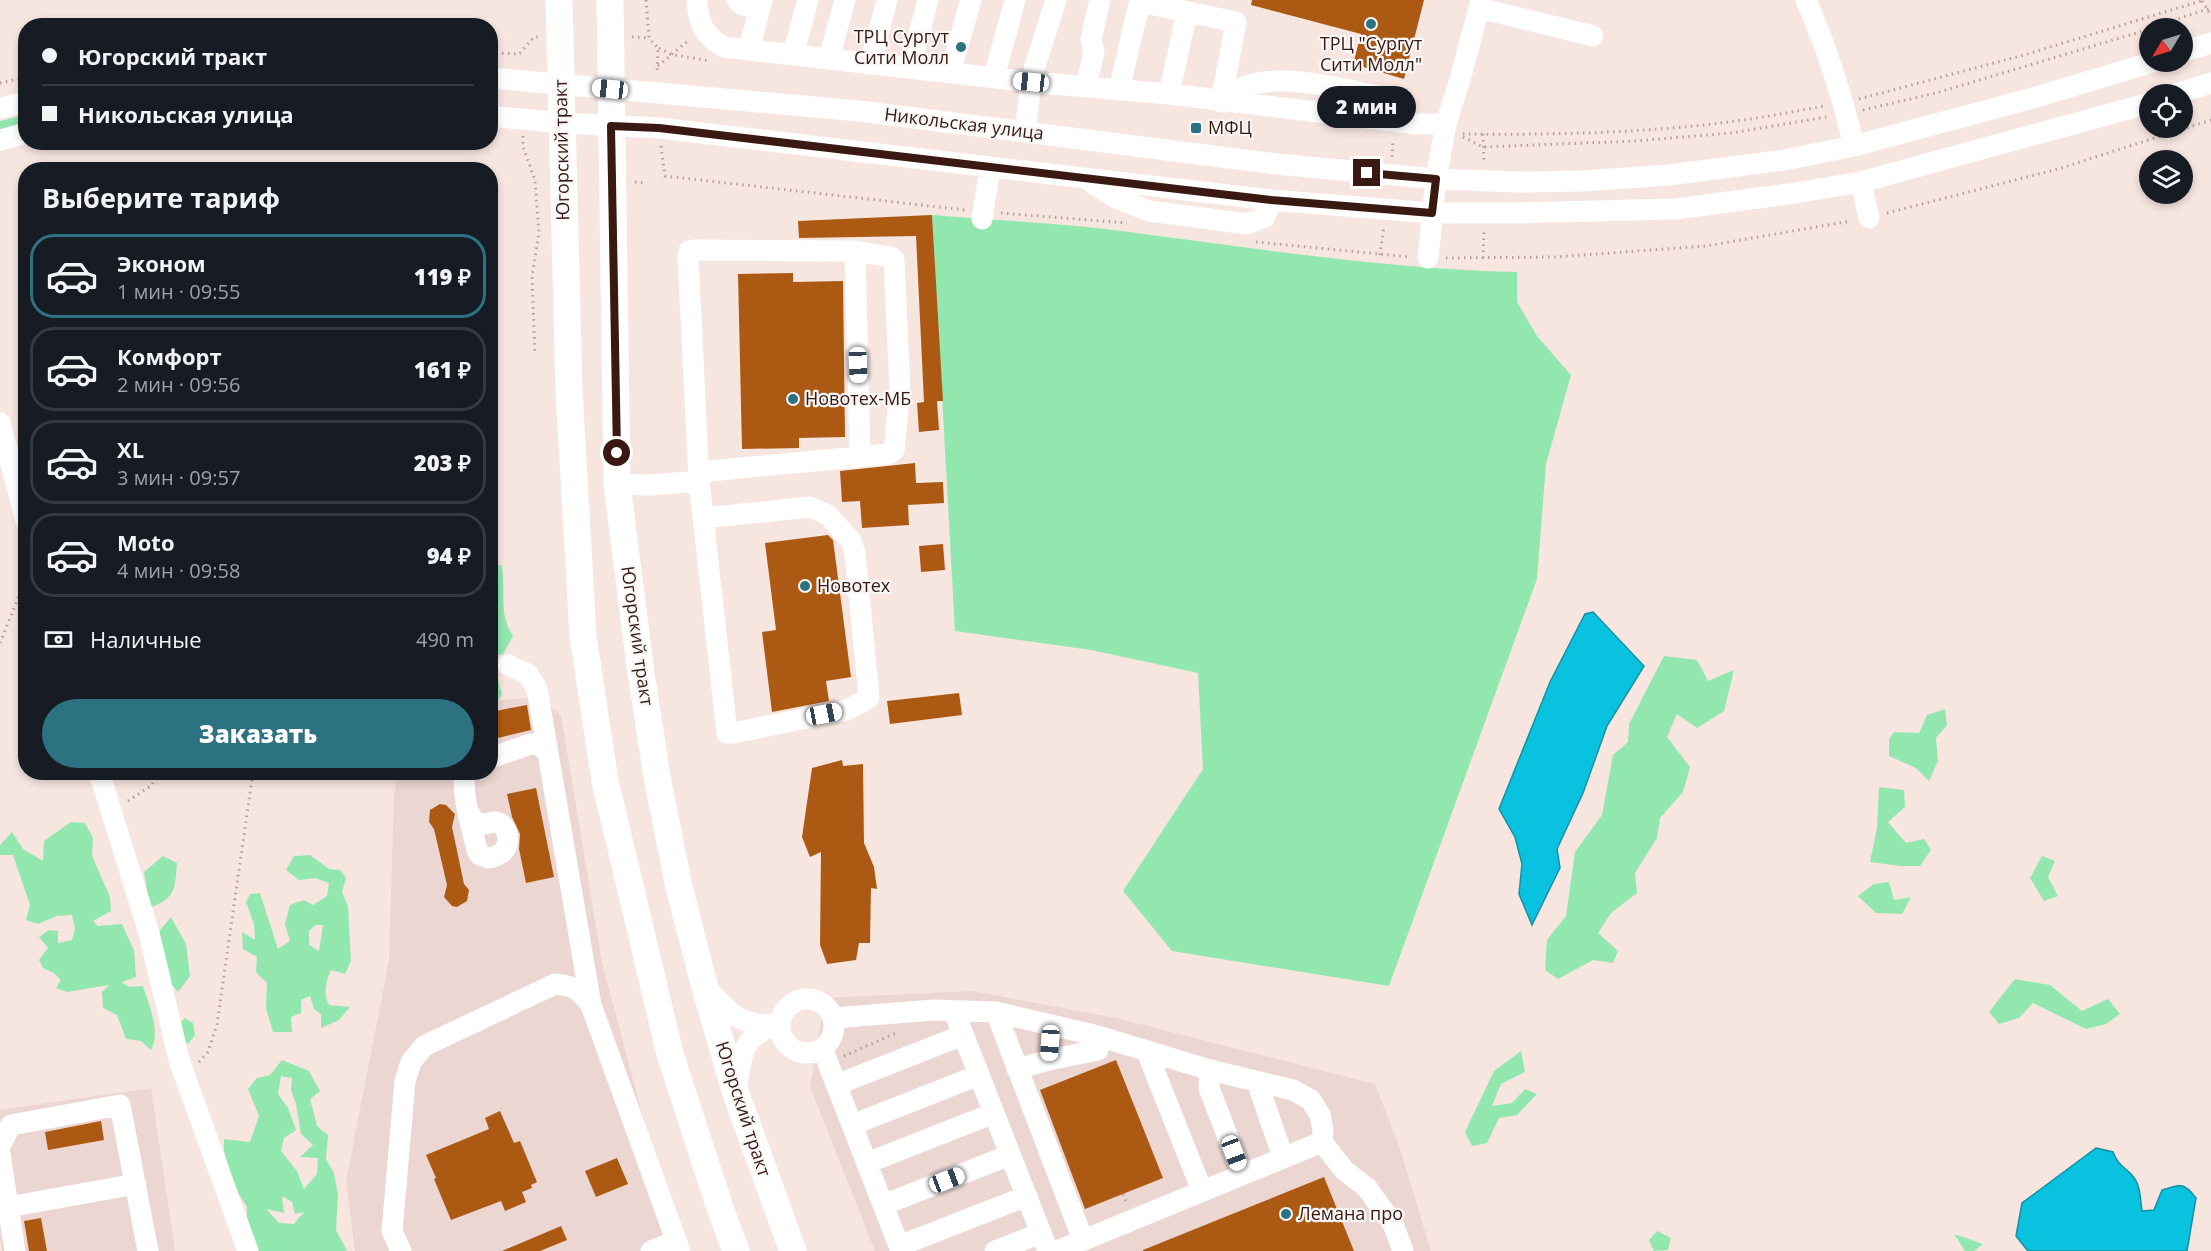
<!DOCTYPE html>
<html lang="ru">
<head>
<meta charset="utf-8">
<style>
	body { margin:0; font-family:"Open Sans",sans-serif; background:#242831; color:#f1f3f6; height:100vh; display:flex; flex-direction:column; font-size:22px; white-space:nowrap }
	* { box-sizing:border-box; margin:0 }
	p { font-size:20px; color:#9ea1a6 }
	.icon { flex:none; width:33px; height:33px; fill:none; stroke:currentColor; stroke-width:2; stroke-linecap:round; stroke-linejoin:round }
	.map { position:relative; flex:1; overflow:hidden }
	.drawer { position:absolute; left:18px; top:162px; width:480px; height:618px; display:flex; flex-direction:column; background:#171b24; border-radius:24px; box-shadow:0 3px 9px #0003 }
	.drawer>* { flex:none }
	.guide { position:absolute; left:18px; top:18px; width:480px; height:132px; border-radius:24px; box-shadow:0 3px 9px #0003; display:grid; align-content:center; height:132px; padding:0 24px; background:#171b24 }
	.needle { width:39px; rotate:232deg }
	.controls { position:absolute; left:2139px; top:18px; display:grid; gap:12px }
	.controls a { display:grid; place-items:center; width:54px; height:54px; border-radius:50%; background:#171b24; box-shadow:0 3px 9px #0003; font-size:30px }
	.end { position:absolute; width:27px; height:27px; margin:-14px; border:8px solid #391911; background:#fff; box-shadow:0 0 0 3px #fff }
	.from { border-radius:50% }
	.bubble { position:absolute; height:42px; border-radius:21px; background:#171b24; box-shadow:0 3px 9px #0003; font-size:20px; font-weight:800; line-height:42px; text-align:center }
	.car { position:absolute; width:18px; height:36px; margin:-18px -9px; border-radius:8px; box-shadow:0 0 4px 2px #0007; background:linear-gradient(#fff 24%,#345 0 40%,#fff 0 76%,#345 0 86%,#fff 0) }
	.guide b { display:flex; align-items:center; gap:21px; height:57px; font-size:22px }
	.guide b+b { border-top:2px solid #363941 }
	.guide i { width:15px; height:15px; background:#f1f3f6 }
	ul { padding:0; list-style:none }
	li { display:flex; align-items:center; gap:18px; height:84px; margin:0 12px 9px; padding:0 12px; border:3px solid #363941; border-radius:24px }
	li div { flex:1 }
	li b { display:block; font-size:22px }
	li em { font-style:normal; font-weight:800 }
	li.current { border-color:#2c7280 }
	li>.icon { width:54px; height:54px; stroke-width:1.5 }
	h2 { padding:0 24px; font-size:27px; line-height:72px }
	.pay { display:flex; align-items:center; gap:15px; height:66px; padding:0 24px; font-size:22px }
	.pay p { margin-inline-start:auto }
	.primary-button { display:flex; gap:12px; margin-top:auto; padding:12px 24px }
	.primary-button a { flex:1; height:69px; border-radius:36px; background:#2c7280; color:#fff; font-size:24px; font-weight:800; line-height:69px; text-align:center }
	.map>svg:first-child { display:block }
	.built { fill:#ebd6d1 }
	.green { fill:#92e7af; fill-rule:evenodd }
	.water { fill:#08c2e0; stroke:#178fa2; stroke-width:1.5 }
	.building { fill:#ac5a13 }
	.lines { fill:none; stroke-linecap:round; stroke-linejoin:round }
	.path { stroke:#b69f99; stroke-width:3; stroke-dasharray:1.5 4.5; stroke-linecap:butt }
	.minor { stroke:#fff; stroke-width:21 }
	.major { stroke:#fff; stroke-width:27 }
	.route { stroke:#391911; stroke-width:8 }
	.poi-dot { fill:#2c7280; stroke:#f7f7f7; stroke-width:2 }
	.labels { text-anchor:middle; stroke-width:4.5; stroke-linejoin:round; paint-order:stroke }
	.poi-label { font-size:18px; fill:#391911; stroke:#f7f7f7; text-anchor:start }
	.street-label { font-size:18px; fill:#391911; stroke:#f7f7f7 }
</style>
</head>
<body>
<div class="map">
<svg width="2211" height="1251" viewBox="0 0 2211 1251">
	<rect width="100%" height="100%" fill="#f7e5e0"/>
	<path class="built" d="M539,697L561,715L602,963L644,1121L691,1251H355L346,1181L389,961L394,795L398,773L490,772L491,701Z
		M972,991L1116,1018L1375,1084L1400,1149L1431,1251H875L810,1087L825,998Z
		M151,1088L175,1251H2L0,1238V1110Z"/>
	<path class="green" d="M25,115V125L0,131V121Z
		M932,215C992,220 1053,223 1114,230C1248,247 1382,269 1517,272V302L1537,336L1571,375L1546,464L1537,579L1389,986L1172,951L1123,891L1203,769L1198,673L1091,650L955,631Z
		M491,562L502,566C506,593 498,613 513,636L503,654L494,656L491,661V598L494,595Z
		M1664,656L1697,660L1708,681L1734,670L1724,711L1697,728L1677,714L1667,737L1690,767L1683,792L1660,818L1657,838L1635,873L1637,893L1611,913L1598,933L1618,951L1613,963L1593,960L1558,979L1545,970L1547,940L1566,916L1575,852L1602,815L1613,755L1628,742L1629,724Z
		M491,676H497L502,694L498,701L491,706Z
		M1945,709L1947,725L1936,738L1938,761L1929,781L1916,768L1889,756V739L1894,732L1919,733L1927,715Z
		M1879,787L1904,790L1905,807L1888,822L1906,843L1924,839L1931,850L1920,866H1900L1870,862L1877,828Z
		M71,822L85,823L93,838L92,856L110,897L111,911L93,921L98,926L122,924L134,951L136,977L122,982L129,987L143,986C149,1006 161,1031 151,1050L141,1041L126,1039L117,1015L103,1008L102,992L109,985L67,992L56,988L61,980L54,973L43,968L39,960L48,948L39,937L49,930L58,931V943L72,940L75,929L72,915L57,916L38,924L26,920L30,905L13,855H0V845L12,832L23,849L43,861L44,841Z
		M310,855L329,869L340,870L346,878L342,892L348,907L351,961L345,974L331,970C326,981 323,993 329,1005L350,1007L339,1020L321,1028V1014L314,1009L310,996L301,1000V1013L291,1017L292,1032H273L266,1008L267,983L256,972L257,957L243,949L242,932L255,940L254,924L246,902L250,894L260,893L278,949L290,941L285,924L290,905L304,900L313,905L327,896L329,883L315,878L299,880L286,870L294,856ZM315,925H323L319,951L309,945V931Z
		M163,856L177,863C175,894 174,899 144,910L147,890L144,872Z
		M2042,856L2055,861L2048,877L2058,896L2044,901L2030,878Z
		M1889,882L1894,900L1911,897L1902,914L1876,913L1858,896L1874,884Z
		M171,917L186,944L190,976L178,992L164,975L157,934Z
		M2015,979L2050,985L2082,1011L2108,999L2120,1014L2106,1024L2086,1029L2033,1003L2019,1018L1999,1024L1989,1012Z
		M185,1018L193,1023L195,1035L188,1044L178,1036L180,1023Z
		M1521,1051L1525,1072L1501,1084L1492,1106L1512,1103L1525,1089L1537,1094L1517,1115L1499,1118L1487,1143L1472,1146L1465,1132L1494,1071Z
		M282,1060L309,1071L320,1091L310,1099L317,1126L328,1135L326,1159L334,1173L338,1195L336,1230L347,1251H246L247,1207L234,1187L224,1151V1139L250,1142L259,1116L248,1089L257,1078L270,1075ZM281,1076L292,1078L291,1090L296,1104L301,1134L313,1145L300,1157L318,1158L317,1174L304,1189L297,1171L281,1151L284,1138L296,1130L288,1108L278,1094ZM282,1196L292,1202L295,1214L304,1212L294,1224L279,1223L266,1209L284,1213Z
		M1657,1231L1671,1238L1668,1250L1654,1251L1649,1240Z
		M1954,1234L1983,1244L1974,1251H1965Z"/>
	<path class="water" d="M1593,612L1644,666L1607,726L1583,793L1557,849L1560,868L1532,925L1519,894L1522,864L1515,837L1499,809L1550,682L1585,614Z
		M2096,1148L2113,1152C2118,1165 2122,1165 2131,1174C2141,1184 2140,1198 2142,1211L2154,1210L2162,1190C2180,1184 2184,1182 2196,1198L2187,1251H2028L2016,1236L2022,1203Z"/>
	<path class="building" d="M1252,0H1424L1404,79L1353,64L1361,34L1251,5Z
		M932,215L943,401H937L939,430L919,432L917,403L924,402L916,236L799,238L798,221Z
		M793,273V282L843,281L845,437L799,438V448L742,449L738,274Z
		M915,463L916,483L943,482L944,503L908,505L909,525L862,528L860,501L842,502L840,471Z
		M828,535L833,540L851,677L826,681L829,701L772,712L762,632L776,630L765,543Z
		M943,544L945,570L921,572L919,546Z
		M959,693L962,715L890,724L887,701Z
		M527,705L531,730L490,740V712Z
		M842,760L843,766L863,764L864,843L874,867L877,889L871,888L870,943H859L856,960L827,964L820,945L821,852L810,857L802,837L812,768Z
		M536,788L554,877L526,883L519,849L520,834L512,817L507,794Z
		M440,804L446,805L455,814L452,827L464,884L469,890L467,901L457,907L452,906L444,897L447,885L434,829L429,822L430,810Z
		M1116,1060L1163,1178L1085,1209L1040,1090Z
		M500,1111L514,1143L520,1141L537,1182L531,1185L532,1188L522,1192L526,1202L505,1211L501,1201L451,1220L434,1179L436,1178L426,1155L489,1129L485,1118Z
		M101,1121L104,1140L48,1150L45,1132Z
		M617,1158L628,1184L596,1197L585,1171Z
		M1324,1177L1354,1251H1143V1250Z
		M41,1218L47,1251H29L24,1221Z
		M561,1226L567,1240L540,1251H502Z"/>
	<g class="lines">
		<path class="path" d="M646,0L649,38L658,48L657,73
			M2202,1L2211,16
			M2150,28L2208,9L2211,5
			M632,37L649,38
			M659,48L670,54L710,61
			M490,53L519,54L534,37H539
			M658,66L690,39
			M0,83L26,77
			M1859,99L2024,55L2204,0
			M1863,110L1936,93L2150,29
			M1463,134C1549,135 1643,133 1729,122C1760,118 1792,112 1824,106
			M1483,134L1484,162
			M523,136V147L535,180L539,233L532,276L535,355
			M1463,137L1483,147L1635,141L1731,133L1827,117
			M661,146L665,176L965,210
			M1392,157L1393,140
			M635,182L645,183
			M1001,213L1127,223
			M1887,213L2058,169L2211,120
			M1256,242L1410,257
			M1380,255L1384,226
			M1446,258L1555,257L1706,246L1851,221
			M1483,258L1484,232
			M0,643L19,596L26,584
			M128,801L152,785L158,772
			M844,1056L896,1033
			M199,1062L208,1052L217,1024L253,772
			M1123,1194L1127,1204"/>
		<path class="minor" d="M697,0C698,23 704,36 724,47L1031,82L1169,94L1416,124H1446
			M737,0L741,4L759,10
			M1806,0C1827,48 1842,95 1854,146
			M1140,2L1236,22L1221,102
			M1479,8L1593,36
			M749,50L762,0
			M2182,52L2211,43
			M793,55L808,0
			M829,59L845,0
			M953,62L971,0
			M870,64L887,0
			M997,66L1015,0
			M910,68L928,0
			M1034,69L1056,0
			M490,78L859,111L1277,164L1436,179L1518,182L1582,181L1669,175L1784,160L1854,146L2033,98L2153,62
			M1086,86L1094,52L1091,39L1100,0
			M1119,90L1140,0
			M1169,94L1187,12
			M2175,94L2211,83
			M1221,102C1230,97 1240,88 1249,85C1288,74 1341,89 1379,96
			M0,108L26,102
			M490,116L562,123L659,128L1271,200L1432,213H1518L1675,209L1789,194L1861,182L2150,103
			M1025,131L1031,82
			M0,140L26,133
			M1861,182L1869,218
			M1092,183L1116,198L1149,211L1247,224L1265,217L1271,200
			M982,219L990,168
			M855,251L860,456
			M1428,258L1436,179L1446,124L1461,76L1481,0
			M0,423L26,521
			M699,472L888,454L894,450L900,390L894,260L891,257L855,251L694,250L689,251L688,257L699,481L727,733H733L847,710L869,698L855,553L851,541L828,515L810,507L704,518
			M617,484L651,485L699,481
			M508,665L528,674L537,689L591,1005L680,1251
			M490,758L531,744L539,745L547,752
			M99,772L149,933L180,1063L248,1251
			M465,772C461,794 472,828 477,850L480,855L489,858C495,857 501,855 505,849C511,840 507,822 494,822C490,822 485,825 480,824C475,823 472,818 470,814
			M707,988C729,1014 743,1028 780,1024
			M780 1026a27 27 0 1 1 54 0a27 27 0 1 1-54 0Z
			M954,1011L1048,1251
			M996,1012L1083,1240
			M833,1018L934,1010L996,1012L1098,1036L1210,1070L1293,1090L1311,1100L1320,1115L1323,1130L1322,1142L1057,1251
			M822,1048L901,1251
			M1147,1052L1202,1191
			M1017,1069L1049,1060L1098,1050V1036
			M1210,1070L1209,1088L1242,1174
			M1257,1082L1283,1157
			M836,1085L963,1035
			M736,1090C743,1054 738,1042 774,1024
			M852,1125L979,1075
			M1322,1142L1344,1170L1367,1188L1393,1224L1403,1251
			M0,1146L11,1125L120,1105L148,1251
			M0,1154L15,1251
			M867,1163L994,1113
			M883,1205L1010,1155
			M8,1207L136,1184
			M899,1246L1027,1196
			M401,1251L392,1231L405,1081L411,1062L424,1046L555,984C574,986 579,989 591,1005
			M651,1251L676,1241
			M995,1251L1041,1233"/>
		<path class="major" d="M559,0L569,391L583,636L605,781L670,1054L721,1211L736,1251
			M610,0L617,484L641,673L657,777L679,887L704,984L736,1094L793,1251"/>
	</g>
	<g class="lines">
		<path class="route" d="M617,453L611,126L659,128L1271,200L1432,213L1436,179L1367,173"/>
	</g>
	<g class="poi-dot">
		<circle cx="1371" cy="24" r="6"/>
		<circle cx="961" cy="47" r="6"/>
		<rect x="1190" y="122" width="12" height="12" rx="3"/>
		<circle cx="793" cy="399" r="6"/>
		<circle cx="805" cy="586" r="6"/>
		<circle cx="1286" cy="1214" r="6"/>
	</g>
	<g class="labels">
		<g class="poi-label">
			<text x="949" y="43" text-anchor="end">ТРЦ Сургут<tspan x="949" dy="21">Сити Молл</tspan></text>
			<text x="1371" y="50" text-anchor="middle">ТРЦ "Сургут<tspan x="1371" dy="21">Сити Молл"</tspan></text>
			<text x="1208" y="134">МФЦ</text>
			<text x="805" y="405">Новотех-МБ</text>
			<text x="817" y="592">Новотех</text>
			<text x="1298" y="1220">Лемана про</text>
		</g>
		<g class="street-label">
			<text transform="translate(964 124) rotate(7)" y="6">Никольская улица</text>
			<text transform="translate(562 150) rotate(-91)" y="6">Югорский тракт</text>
			<text transform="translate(637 636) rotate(82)" y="6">Югорский тракт</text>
			<text transform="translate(743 1109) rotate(72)" y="6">Югорский тракт</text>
		</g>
	</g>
</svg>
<div class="controls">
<a><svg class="needle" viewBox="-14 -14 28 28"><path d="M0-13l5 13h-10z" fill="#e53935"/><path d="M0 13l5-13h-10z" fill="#9ea1a6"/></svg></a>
<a><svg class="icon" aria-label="locate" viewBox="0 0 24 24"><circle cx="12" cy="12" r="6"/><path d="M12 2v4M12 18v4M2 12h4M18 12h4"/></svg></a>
<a><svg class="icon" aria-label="layers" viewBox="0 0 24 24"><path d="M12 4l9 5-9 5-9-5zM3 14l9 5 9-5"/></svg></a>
</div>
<i class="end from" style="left:617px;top:453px"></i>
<i class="end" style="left:1367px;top:173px"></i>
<div class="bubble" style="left:1317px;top:86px;width:99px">2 мин</div>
<i class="car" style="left:1031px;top:82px;rotate:276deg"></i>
<i class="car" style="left:610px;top:89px;rotate:276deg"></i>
<i class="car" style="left:858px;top:365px;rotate:178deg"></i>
<i class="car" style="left:824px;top:714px;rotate:79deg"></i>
<i class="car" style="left:1050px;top:1043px;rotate:184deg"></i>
<i class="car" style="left:1234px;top:1153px;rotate:159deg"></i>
<i class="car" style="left:947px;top:1180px;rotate:69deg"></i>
<div class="guide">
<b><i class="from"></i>Югорский тракт</b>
<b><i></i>Никольская улица</b>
</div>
<section class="drawer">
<h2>Выберите тариф</h2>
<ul>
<li class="current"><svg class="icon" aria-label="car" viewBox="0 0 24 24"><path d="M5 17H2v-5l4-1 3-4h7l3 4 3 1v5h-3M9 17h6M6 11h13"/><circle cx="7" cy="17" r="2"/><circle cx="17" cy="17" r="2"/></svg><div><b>Эконом</b><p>1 мин · 09:55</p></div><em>119 ₽</em></li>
<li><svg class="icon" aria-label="car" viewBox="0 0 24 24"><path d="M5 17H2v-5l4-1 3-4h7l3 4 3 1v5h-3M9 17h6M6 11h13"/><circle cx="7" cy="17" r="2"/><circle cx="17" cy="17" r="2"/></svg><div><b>Комфорт</b><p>2 мин · 09:56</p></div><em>161 ₽</em></li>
<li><svg class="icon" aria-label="car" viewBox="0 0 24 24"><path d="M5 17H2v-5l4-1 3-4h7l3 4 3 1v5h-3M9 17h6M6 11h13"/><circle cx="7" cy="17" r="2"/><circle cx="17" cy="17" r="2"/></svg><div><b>XL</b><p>3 мин · 09:57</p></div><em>203 ₽</em></li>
<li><svg class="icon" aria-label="car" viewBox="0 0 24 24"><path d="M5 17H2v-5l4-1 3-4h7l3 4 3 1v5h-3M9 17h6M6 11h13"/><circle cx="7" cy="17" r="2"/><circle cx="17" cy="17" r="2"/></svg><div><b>Moto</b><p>4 мин · 09:58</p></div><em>94 ₽</em></li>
</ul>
<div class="pay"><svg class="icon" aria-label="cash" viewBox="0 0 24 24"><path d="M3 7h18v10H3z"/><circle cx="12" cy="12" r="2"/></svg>Наличные<p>490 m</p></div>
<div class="primary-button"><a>Заказать</a></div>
</section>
</div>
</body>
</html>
